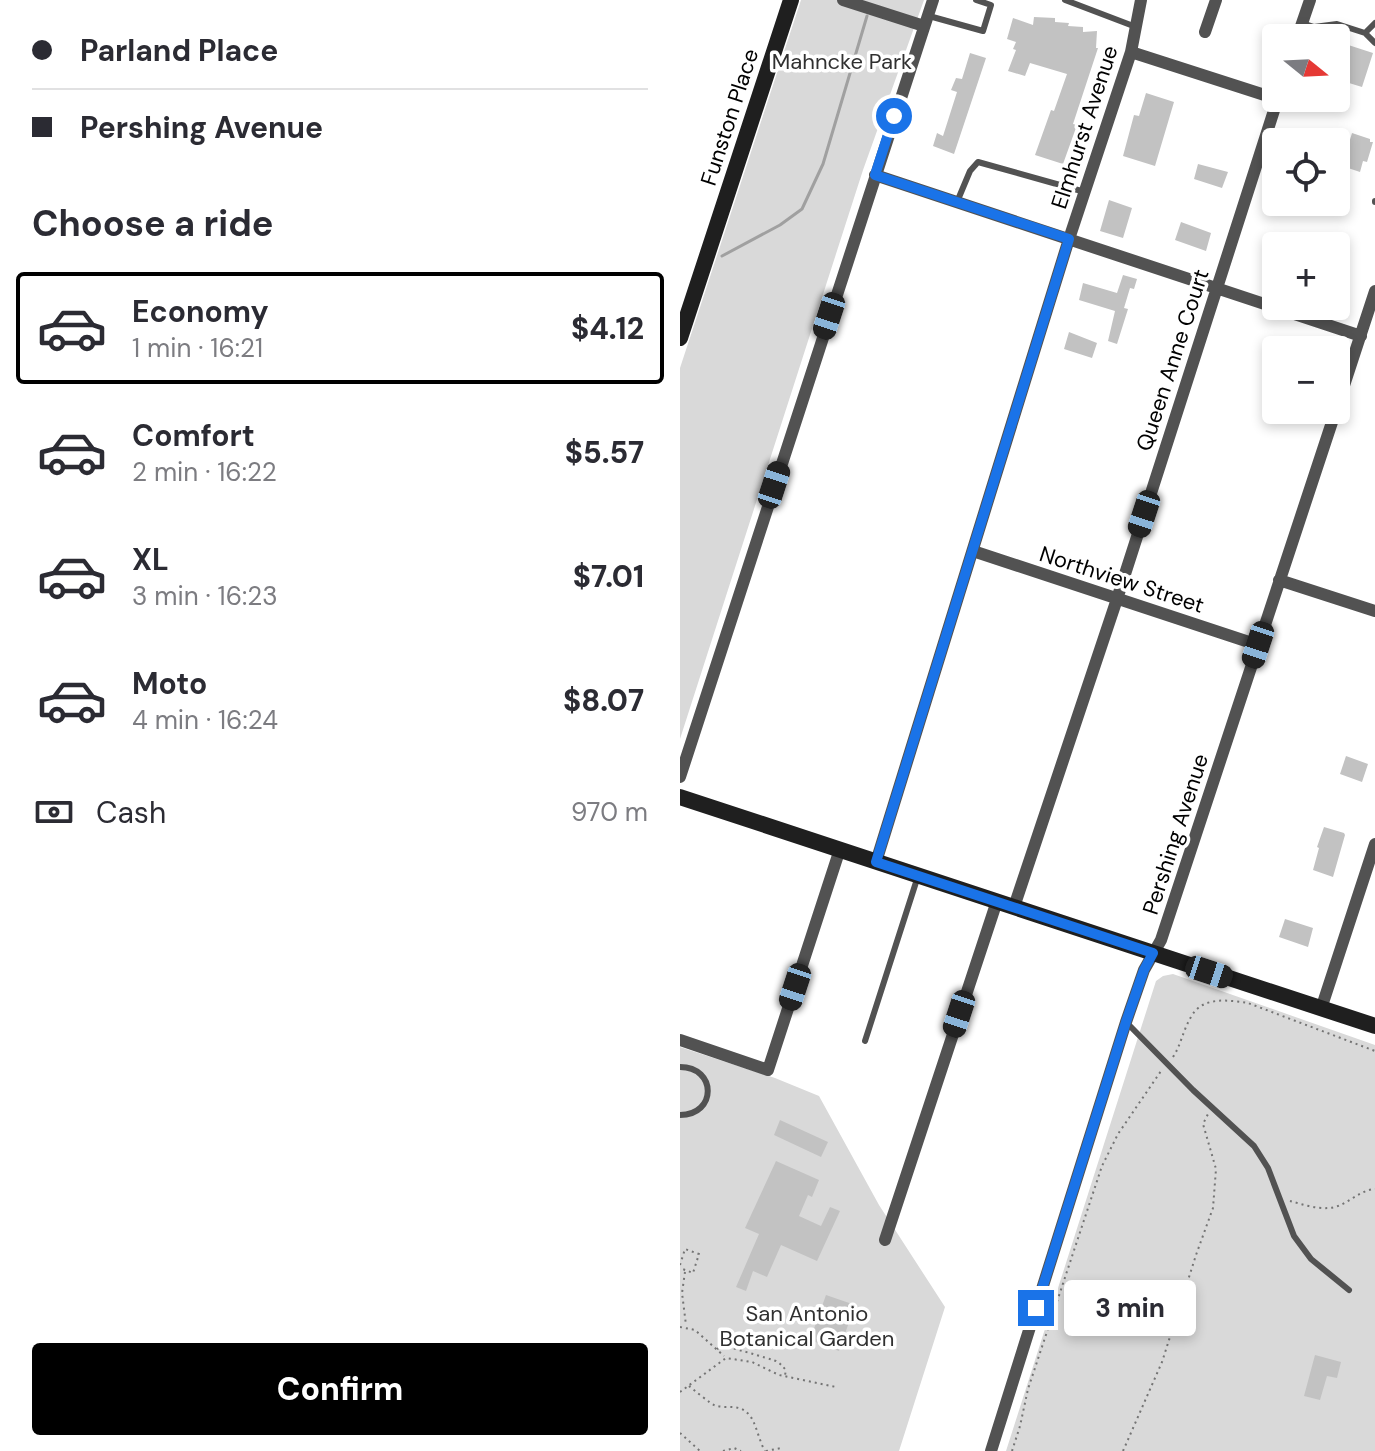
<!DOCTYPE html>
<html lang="en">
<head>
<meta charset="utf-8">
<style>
	body { margin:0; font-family:"DM Sans",sans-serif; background:#f7f7f7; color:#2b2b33; height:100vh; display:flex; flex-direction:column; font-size:30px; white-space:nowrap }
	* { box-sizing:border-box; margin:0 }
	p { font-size:26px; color:#7c7c81 }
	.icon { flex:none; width:44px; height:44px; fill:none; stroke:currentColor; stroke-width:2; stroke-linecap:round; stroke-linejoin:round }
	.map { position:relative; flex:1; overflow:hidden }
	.side { display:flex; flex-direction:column; background:#fff; width:680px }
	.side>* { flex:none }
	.guide { display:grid; align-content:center; height:176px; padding:0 32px; background:#fff }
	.needle { width:52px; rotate:108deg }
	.tools { position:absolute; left:582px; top:24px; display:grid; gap:16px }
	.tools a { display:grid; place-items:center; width:88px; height:88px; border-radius:8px; background:#fff; box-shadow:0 4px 12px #0003; font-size:40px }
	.end { position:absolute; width:36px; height:36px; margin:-18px; border:10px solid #1a73e8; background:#fff; box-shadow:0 0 0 4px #fff }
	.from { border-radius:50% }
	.bubble { position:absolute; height:56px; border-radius:8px; background:#fff; box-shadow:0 4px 12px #0003; font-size:26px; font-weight:800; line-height:56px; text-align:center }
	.car { position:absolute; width:24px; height:48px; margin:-24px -12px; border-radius:10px; box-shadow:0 0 6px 2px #0007; background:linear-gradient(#222 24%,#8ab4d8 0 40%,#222 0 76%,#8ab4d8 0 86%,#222 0) }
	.guide b { display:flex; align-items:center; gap:28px; height:76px; font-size:30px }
	.guide b+b { border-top:2px solid #e1e1e2 }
	.guide i { width:20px; height:20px; background:#2b2b33 }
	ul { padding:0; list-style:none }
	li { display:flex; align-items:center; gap:24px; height:112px; margin:0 16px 12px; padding:0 16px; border:4px solid transparent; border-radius:8px }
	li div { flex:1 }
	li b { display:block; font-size:30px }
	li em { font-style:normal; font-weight:800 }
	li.on { border-color:#000 }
	li>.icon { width:72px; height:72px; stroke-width:1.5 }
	h2 { padding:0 32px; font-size:36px; line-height:96px }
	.pay { display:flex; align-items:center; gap:20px; height:88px; padding:0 32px; font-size:30px }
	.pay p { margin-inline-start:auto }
	.button { display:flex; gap:16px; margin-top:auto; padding:16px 32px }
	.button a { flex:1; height:92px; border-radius:8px; background:#000; color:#fff; font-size:32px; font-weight:800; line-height:92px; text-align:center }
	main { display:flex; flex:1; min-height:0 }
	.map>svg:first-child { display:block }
	.green { fill:#d9d9d9 }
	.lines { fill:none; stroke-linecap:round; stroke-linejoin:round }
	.stream { stroke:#a0a0a0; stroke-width:3 }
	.building { fill:#c2c2c2 }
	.path { stroke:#747474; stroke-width:2; stroke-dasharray:2 4; stroke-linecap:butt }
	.lane { stroke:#525252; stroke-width:6 }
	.street { stroke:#525252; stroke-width:12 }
	.secondary { stroke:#1f1f1f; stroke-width:16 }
	.route { stroke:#1a73e8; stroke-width:10 }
	.labels { text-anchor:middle; stroke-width:7; stroke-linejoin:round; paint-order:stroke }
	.park-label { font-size:22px; fill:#303030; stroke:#fff }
	.street-label { font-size:22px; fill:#000; stroke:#fff }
</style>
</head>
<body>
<main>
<section class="side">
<div class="guide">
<b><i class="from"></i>Parland Place</b>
<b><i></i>Pershing Avenue</b>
</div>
<h2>Choose a ride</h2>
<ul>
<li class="on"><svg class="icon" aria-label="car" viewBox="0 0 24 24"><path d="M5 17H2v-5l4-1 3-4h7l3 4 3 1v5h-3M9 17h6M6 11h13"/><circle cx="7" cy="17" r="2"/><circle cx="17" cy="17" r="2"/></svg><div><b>Economy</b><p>1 min · 16:21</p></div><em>$4.12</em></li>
<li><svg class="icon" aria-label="car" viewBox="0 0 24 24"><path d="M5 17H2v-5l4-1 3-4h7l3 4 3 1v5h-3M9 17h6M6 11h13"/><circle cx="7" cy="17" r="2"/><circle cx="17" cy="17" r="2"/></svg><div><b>Comfort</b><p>2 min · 16:22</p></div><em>$5.57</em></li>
<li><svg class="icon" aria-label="car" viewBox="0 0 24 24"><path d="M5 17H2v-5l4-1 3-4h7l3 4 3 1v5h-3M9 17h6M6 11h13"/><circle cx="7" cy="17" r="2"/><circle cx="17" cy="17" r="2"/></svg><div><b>XL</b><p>3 min · 16:23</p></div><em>$7.01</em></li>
<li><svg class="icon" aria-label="car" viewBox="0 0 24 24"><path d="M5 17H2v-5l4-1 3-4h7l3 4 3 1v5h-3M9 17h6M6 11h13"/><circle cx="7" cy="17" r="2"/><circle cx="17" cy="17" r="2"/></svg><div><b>Moto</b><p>4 min · 16:24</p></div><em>$8.07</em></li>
</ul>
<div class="pay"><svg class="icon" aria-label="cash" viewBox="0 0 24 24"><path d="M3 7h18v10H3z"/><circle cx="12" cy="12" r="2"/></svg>Cash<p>970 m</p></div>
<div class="button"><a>Confirm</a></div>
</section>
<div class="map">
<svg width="695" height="1451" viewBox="0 0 695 1451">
	<rect width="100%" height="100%" fill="#fff"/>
	<path class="green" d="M121,0H244L183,170L0,739V368Z
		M493,974L695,1045V1451H326L476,981L483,976Z
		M0,1047L95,1078L139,1096L199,1205L265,1307L219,1451H0Z"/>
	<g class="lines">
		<path class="stream" d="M42,256L100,225L122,209L143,164L187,16"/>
	</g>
	<path class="building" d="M354,17L375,18V22L389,23L388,26L403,27V32L417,31L416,48H418L393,124L397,125L383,164L355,155L371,110L374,111L387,74L350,63L345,76L328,71L336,50L333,49L336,42L327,39L333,18L353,25Z
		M656,41L693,53L682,87L656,79Z
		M290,53L306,58L274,154L253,146L257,133L263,136L277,92L271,90L276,78L282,79Z
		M466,93L494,102L475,166L443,156L454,115L459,116Z
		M672,133L690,139V142H693L687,162L683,161L680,172L662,166Z
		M518,164L548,172L542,188L514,179Z
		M429,200L452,208L443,238L420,231Z
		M501,222L531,233L526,251L495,240Z
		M443,275L457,279L454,289L450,288L444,308L448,309L437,344L428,341L435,311L399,300L403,283L437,293Z
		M389,332L417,343L412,358L384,349Z
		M666,756L688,764L682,782L660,774Z
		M644,827L664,833L665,835L653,877L633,870L639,848L637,847Z
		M605,919L633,928L628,947L599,937Z
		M100,1120L148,1142L141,1157L94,1135Z
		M96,1161L139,1180L132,1197L128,1195L119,1216L141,1226L150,1207L160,1211L137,1261L101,1245L87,1277L73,1271L66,1291L56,1287L79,1234L65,1228Z
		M146,1295L175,1305L159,1351L130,1340Z
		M635,1355L661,1362L657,1378L647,1376L640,1400L624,1396Z"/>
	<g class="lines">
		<path class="path" d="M493,1057C501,1045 503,1030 511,1017C522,996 548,1000 568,1003L695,1051
			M610,1201C621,1204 636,1209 648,1208C665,1208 678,1190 695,1189
			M0,1265L5,1249L19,1254L13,1273L0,1268
			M5,1272L2,1293L6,1325
			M0,1327L15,1330L44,1356
			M37,1349C39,1348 41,1347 43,1346C47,1346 90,1359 96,1361C101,1364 102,1366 106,1370L105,1375
			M9,1386C14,1390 31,1404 34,1405C46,1410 60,1402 70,1416C76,1423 79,1441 85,1451
			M0,1392L46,1358L72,1362L99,1375L156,1387
			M0,1433L20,1451
			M43,1451L54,1448L61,1451
			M86,1451L101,1448
			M332,1451L340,1426L348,1389L422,1166L438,1134L481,1071
			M443,1451L482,1362L516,1255L533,1208L536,1169L523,1124L528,1114"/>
		<path class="lane" d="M385,0L456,27
			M249,16L303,31L311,5L296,0
			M622,23L634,27L657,24L685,33L695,23
			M685,33L695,43
			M695,201V202
			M277,202L290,171L298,162L405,192
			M446,1022L513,1090L574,1146L588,1168L614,1236L631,1259L669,1290
			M185,1041L238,876
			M0,1067C37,1067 37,1115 0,1115"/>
		<path class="street" d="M163,0L244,26
			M525,32L536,0
			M617,38L630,0
			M451,52L597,99
			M195,175L681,336
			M656,410L695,291
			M293,551L578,645
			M599,580L695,611
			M0,777L253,0
			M196,862L389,239L451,52L461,0
			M334,907L437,599L598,98
			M641,1009L695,844
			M0,1040L88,1070L160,849
			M205,1240L317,901
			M311,1451L446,1022L464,970L481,940L656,410"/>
		<path class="secondary" d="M0,338L111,0
			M0,797L695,1026"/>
	</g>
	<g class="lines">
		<path class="route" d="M214,116L195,175L389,239L196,862L473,953L464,970L446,1022L356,1308"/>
	</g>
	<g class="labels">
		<g class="park-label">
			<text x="162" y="69">Mahncke Park</text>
			<text x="127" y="1321">San Antonio<tspan x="127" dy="25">Botanical Garden</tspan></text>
		</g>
		<g class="street-label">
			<text transform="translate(49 117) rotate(-72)" y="8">Funston Place</text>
			<text transform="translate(404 127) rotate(-72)" y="8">Elmhurst Avenue</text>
			<text transform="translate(492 360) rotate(-72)" y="8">Queen Anne Court</text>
			<text transform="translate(442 579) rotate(18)" y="8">Northview Street</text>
			<text transform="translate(495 834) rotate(-72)" y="8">Pershing Avenue</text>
		</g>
	</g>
</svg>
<div class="tools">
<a><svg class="needle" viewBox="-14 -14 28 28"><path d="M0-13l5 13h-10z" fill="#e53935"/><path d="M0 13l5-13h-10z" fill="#7c7c81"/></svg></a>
<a><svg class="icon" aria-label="locate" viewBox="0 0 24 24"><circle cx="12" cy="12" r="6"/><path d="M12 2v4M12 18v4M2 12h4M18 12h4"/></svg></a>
<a>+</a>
<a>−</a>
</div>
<i class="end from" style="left:214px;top:116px"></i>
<i class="end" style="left:356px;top:1308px"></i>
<div class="bubble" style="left:384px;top:1280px;width:132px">3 min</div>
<i class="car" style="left:149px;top:316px;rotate:198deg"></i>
<i class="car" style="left:94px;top:485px;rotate:18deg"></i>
<i class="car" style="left:464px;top:514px;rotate:198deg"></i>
<i class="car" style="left:578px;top:645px;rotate:198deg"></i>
<i class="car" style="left:529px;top:972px;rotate:108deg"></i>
<i class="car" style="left:115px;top:987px;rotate:198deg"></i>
<i class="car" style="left:279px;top:1014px;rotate:198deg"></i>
</div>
</main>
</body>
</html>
